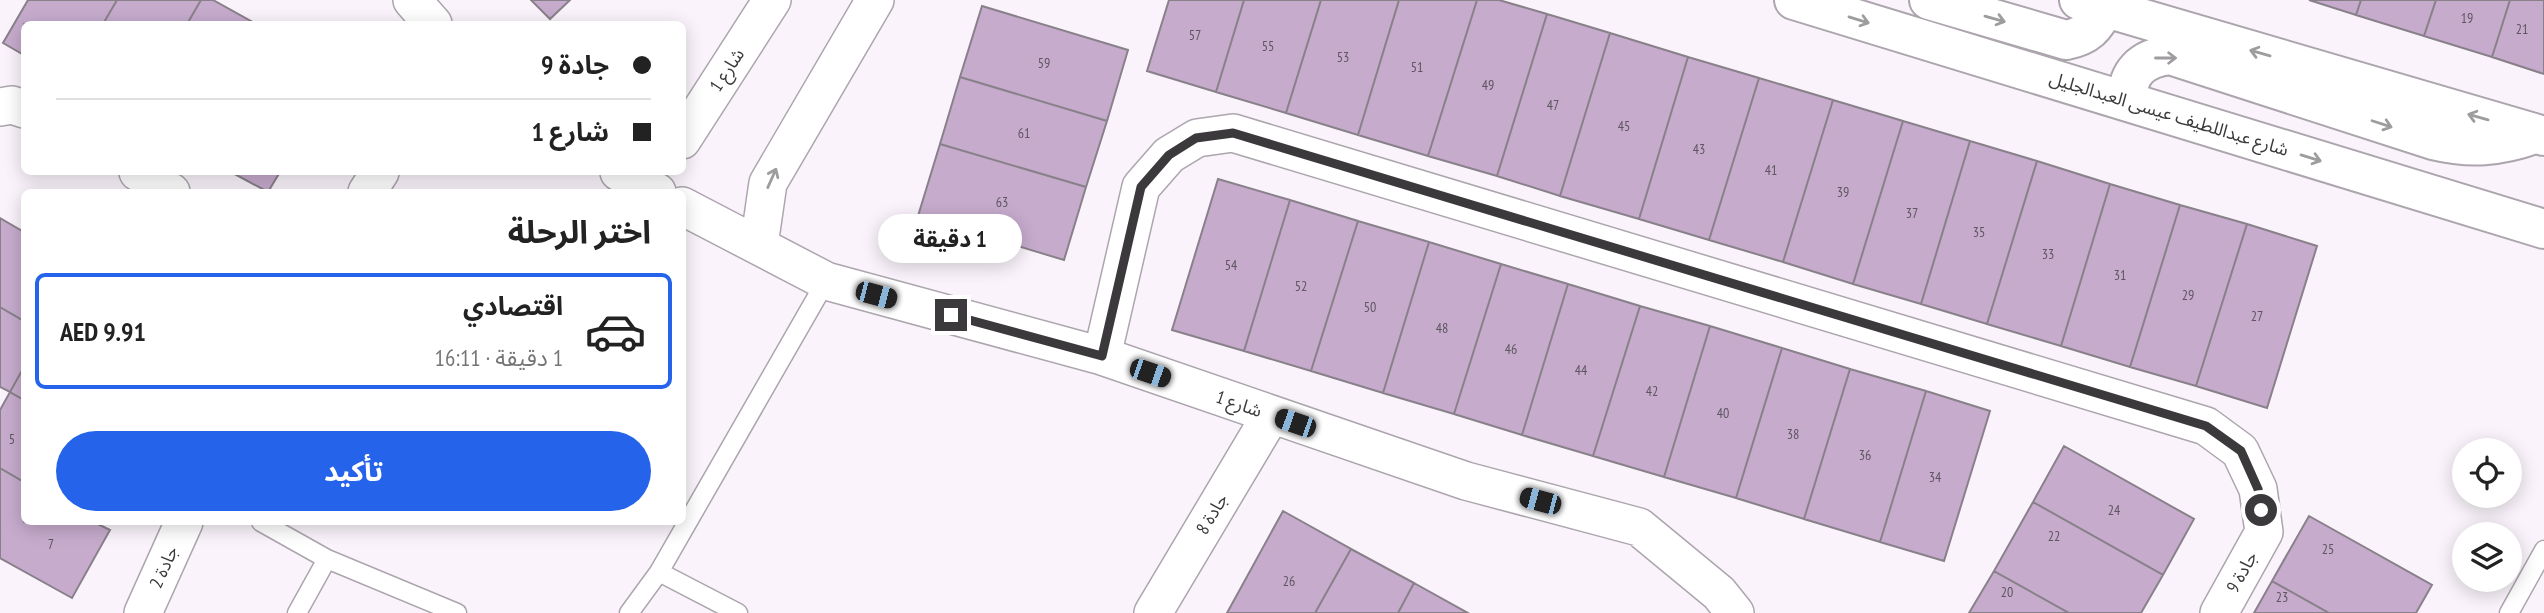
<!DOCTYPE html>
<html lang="ar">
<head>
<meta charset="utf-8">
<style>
	body { margin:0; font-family:"PT Sans Narrow","Noto Sans Arabic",sans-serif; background:#f6f6f6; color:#222; direction:rtl; height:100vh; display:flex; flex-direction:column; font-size:26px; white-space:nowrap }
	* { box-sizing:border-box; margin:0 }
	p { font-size:23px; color:#767676 }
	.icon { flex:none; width:38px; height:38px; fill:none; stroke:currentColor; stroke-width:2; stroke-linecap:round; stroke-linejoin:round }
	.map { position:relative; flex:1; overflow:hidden; direction:ltr }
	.details { position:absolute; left:21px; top:189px; width:665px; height:336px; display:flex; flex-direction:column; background:#fff; border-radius:10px; box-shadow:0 4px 18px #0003; direction:rtl }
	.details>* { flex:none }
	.hud { position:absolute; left:21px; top:21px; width:665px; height:154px; border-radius:10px; box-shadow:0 4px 18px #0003; direction:rtl; display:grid; align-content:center; height:154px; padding:0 35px; background:#fff }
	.fabs { position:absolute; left:2452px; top:438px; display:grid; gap:14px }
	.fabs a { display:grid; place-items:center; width:70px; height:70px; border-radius:50%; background:#fff; box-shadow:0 4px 18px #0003; font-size:35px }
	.end { position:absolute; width:32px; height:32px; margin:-16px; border:9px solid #3c393c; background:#fff; box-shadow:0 0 0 4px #fff }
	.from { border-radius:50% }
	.bubble { position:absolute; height:49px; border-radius:24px; background:#fff; box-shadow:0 4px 18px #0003; font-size:23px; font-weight:700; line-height:49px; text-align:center; direction:rtl }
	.car { position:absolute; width:21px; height:42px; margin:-21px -10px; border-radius:9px; box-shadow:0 0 5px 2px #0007; background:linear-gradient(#222 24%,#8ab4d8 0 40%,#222 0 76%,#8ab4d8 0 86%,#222 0) }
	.hud b { display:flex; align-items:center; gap:24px; height:66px; font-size:26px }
	.hud b+b { border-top:2px solid #e0e0e0 }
	.hud i { width:18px; height:18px; background:#222 }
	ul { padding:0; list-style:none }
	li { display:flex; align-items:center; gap:21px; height:116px; margin:0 14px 10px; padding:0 21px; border:4px solid transparent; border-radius:10px }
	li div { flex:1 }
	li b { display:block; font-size:26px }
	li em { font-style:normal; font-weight:700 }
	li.active { border-color:#2563eb }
	li>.icon { width:63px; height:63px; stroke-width:1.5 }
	h2 { padding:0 35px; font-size:32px; line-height:84px }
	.cta { display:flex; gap:14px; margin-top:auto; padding:14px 35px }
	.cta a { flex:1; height:80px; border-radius:42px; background:#2563eb; color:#fff; font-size:28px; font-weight:700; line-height:80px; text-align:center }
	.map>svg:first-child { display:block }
	.building { fill:#c6abcd; stroke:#888189; stroke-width:2 }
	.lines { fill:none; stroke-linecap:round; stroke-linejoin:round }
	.service-casing { stroke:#aca5ad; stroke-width:21 }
	.minor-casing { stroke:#aca5ad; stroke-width:40 }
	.secondary-casing { stroke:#aca5ad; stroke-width:42 }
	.service { stroke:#fff; stroke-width:18 }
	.minor { stroke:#fff; stroke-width:37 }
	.secondary { stroke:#fff; stroke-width:38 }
	.oneway { stroke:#9e9c9e }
	.route { stroke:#3c393c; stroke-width:9 }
	.labels { text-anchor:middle; stroke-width:6; stroke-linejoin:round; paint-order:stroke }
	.number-label { font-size:14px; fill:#5e5660 }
	.street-label { font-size:18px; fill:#3c393c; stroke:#fff }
</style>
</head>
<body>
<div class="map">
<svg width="2544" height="613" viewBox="0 0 2544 613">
	<rect width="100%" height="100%" fill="#faf3fb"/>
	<path class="building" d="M28,0H117L103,24H24V55L3,43Z
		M117,0H201L187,24H103Z
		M201,0H213L256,24H187Z
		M531,0H570L550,19Z
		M1169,0H1244L1216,92L1147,71Z
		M1244,0H1321L1286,113L1216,92Z
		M1321,0H1399L1358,135L1286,113Z
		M1399,0H1477L1428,156L1358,135Z
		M1477,0H1499L1547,14L1497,176L1428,156Z
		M2309,0H2361L2356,15Z
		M2361,0H2436L2424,36L2356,15Z
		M2436,0H2510L2492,57L2424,36Z
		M2510,0H2544V74L2492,57Z
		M982,6L1128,50L1107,121L960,77Z
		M1547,14L1610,33L1560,196L1497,176Z
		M1610,33L1688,57L1639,219L1560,196Z
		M1688,57L1759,78L1709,240L1639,219Z
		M960,77L1107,121L1086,187L940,144Z
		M1759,78L1833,100L1783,262L1709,240Z
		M1833,100L1903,121L1853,284L1783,262Z
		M1903,121L1970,141L1921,304L1853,284Z
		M1970,141L2037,161L1987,324L1921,304Z
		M940,144L1086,187L1064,260L918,216Z
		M2037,161L2110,184L2061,346L1987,324Z
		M231,172H280L268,192Z
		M1218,179L1290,200L1244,351L1172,330Z
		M2110,184L2180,205L2130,367L2061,346Z
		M1290,200L1358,221L1311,371L1244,351Z
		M2180,205L2247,224L2196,386L2130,367Z
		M0,218L24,232V321L0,307Z
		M1358,221L1429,242L1383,393L1311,371Z
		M2247,224L2317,246L2267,408L2196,386Z
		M1429,242L1501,264L1454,414L1383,393Z
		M1501,264L1568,284L1522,435L1454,414Z
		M1568,284L1640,306L1593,456L1522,435Z
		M1640,306L1710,326L1664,477L1593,456Z
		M0,307L24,321V367L10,392L0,387Z
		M1710,326L1782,348L1736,498L1664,477Z
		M1782,348L1850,369L1804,519L1736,498Z
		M24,367V400L10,392Z
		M1850,369L1926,391L1880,542L1804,519Z
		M1926,391L1990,411L1944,561L1880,542Z
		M10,392L24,400V482L0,468V410Z
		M2064,446L2194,519L2163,575L2033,502Z
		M0,468L24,482V522H94L110,530L72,598L0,558Z
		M2033,502L2163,575L2141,613H2069L1994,571Z
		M1283,511L1351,549L1315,613H1227Z
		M2309,516L2432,585L2416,613H2329L2272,581Z
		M1351,549L1414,583L1398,613H1315Z
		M1994,571L2069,613H1969Z
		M2272,581L2329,613H2254Z
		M1414,583L1468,613H1398Z"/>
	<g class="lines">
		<defs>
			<path id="service" d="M261,522L327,559L457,613
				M659,572L738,613
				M297,613L327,559
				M629,613L659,572L826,281
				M2509,613L2544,550"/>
			<path id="minor" d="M412,0L433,24
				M0,107L12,105L24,109
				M682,140L772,0
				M138,172L171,192
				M619,172L657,192
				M367,192L380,172
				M682,206L826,281L1102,356L1466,481L1639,527L1719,593L1735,613
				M759,245L768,183L875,0
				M1102,356L1141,187L1169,155L1197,138L1233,133L2206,426L2240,451L2258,489L2264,532L2219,613
				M143,613L184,522
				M1153,613L1271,415"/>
			<path id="secondary" d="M1794,0L2544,229
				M1929,0L2066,40C2087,36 2096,27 2104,8
				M2079,0L2544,136
				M2128,101C2126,73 2142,58 2170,55L2433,140C2470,149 2499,147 2535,134"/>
		</defs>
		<use href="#service" class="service-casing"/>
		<use href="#minor" class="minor-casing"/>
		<use href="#secondary" class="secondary-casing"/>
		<use href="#service" class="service"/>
		<use href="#minor" class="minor"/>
		<use href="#secondary" class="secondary"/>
	</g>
	<defs><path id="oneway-shaft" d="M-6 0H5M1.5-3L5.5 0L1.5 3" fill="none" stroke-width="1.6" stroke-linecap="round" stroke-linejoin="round" transform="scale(1.75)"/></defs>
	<g class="oneway">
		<use href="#oneway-shaft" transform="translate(1995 19) rotate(16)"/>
		<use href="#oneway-shaft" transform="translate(1859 20) rotate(17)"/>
		<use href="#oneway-shaft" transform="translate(2260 53) rotate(-164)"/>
		<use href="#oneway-shaft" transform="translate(2166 58)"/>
		<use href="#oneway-shaft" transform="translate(2478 117) rotate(-164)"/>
		<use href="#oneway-shaft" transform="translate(2382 124) rotate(18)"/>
		<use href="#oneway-shaft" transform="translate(2311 158) rotate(17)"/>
		<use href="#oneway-shaft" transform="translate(772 178) rotate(-66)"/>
	</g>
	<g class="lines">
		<path class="route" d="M951,315L1102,356L1141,187L1169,155L1196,138L1233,133L2206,426L2241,451L2258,489L2261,510"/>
	</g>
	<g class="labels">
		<g class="number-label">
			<text x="2467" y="23">19</text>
			<text x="2522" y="34">21</text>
			<text x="1195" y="40">57</text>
			<text x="1268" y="51">55</text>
			<text x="1343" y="62">53</text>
			<text x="1044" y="68">59</text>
			<text x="1417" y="72">51</text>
			<text x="1488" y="90">49</text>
			<text x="1553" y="110">47</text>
			<text x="1624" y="131">45</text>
			<text x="1024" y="138">61</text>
			<text x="1699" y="154">43</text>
			<text x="1771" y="175">41</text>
			<text x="1843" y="197">39</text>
			<text x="1002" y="207">63</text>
			<text x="1912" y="218">37</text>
			<text x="1979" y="237">35</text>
			<text x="2048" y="259">33</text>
			<text x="1231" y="270">54</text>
			<text x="2120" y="280">31</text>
			<text x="1301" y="291">52</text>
			<text x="2188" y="300">29</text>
			<text x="1370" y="312">50</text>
			<text x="2257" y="321">27</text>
			<text x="1442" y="333">48</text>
			<text x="1511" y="354">46</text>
			<text x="1581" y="375">44</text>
			<text x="1652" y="396">42</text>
			<text x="1723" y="418">40</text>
			<text x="1793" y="439">38</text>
			<text x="12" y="444">5</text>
			<text x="1865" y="460">36</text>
			<text x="1935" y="482">34</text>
			<text x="2114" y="515">24</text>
			<text x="2054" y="541">22</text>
			<text x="51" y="549">7</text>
			<text x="2328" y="554">25</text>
			<text x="1289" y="586">26</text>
			<text x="2007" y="597">20</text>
			<text x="2282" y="602">23</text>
		</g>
		<g class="street-label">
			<text transform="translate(727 70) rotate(-57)" y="6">شارع 1</text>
			<text transform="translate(2169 114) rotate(17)" y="6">شارع عبداللطيف عيسى العبدالجليل</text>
			<text transform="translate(1239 404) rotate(19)" y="6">شارع 1</text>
			<text transform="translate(1212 514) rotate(-59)" y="6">جادة 8</text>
			<text transform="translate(164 567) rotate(-66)" y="6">جادة 2</text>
			<text transform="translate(2242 572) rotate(-61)" y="6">جادة 9</text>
		</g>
	</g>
</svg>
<div class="fabs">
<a><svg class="icon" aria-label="locate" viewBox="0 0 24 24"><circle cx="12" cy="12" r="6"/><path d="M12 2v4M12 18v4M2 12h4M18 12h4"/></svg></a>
<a><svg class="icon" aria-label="layers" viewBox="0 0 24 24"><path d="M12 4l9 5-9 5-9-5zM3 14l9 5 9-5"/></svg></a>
</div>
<i class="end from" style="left:2261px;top:510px"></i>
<i class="end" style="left:951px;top:315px"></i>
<div class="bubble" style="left:878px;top:214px;width:144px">1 دقيقة</div>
<i class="car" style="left:876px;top:295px;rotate:105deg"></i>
<i class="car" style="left:1150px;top:373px;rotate:109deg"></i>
<i class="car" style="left:1295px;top:423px;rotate:289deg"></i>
<i class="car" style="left:1540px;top:501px;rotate:285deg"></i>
<div class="hud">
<b><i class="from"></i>جادة 9</b>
<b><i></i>شارع 1</b>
</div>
<section class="details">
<h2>اختر الرحلة</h2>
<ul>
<li class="active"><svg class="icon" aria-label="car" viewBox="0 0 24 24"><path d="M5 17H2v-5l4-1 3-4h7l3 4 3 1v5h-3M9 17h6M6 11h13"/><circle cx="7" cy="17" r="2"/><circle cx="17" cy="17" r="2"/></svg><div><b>اقتصادي</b><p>1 دقيقة · 16:11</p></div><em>AED 9.91</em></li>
</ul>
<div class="cta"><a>تأكيد</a></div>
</section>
</div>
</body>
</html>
